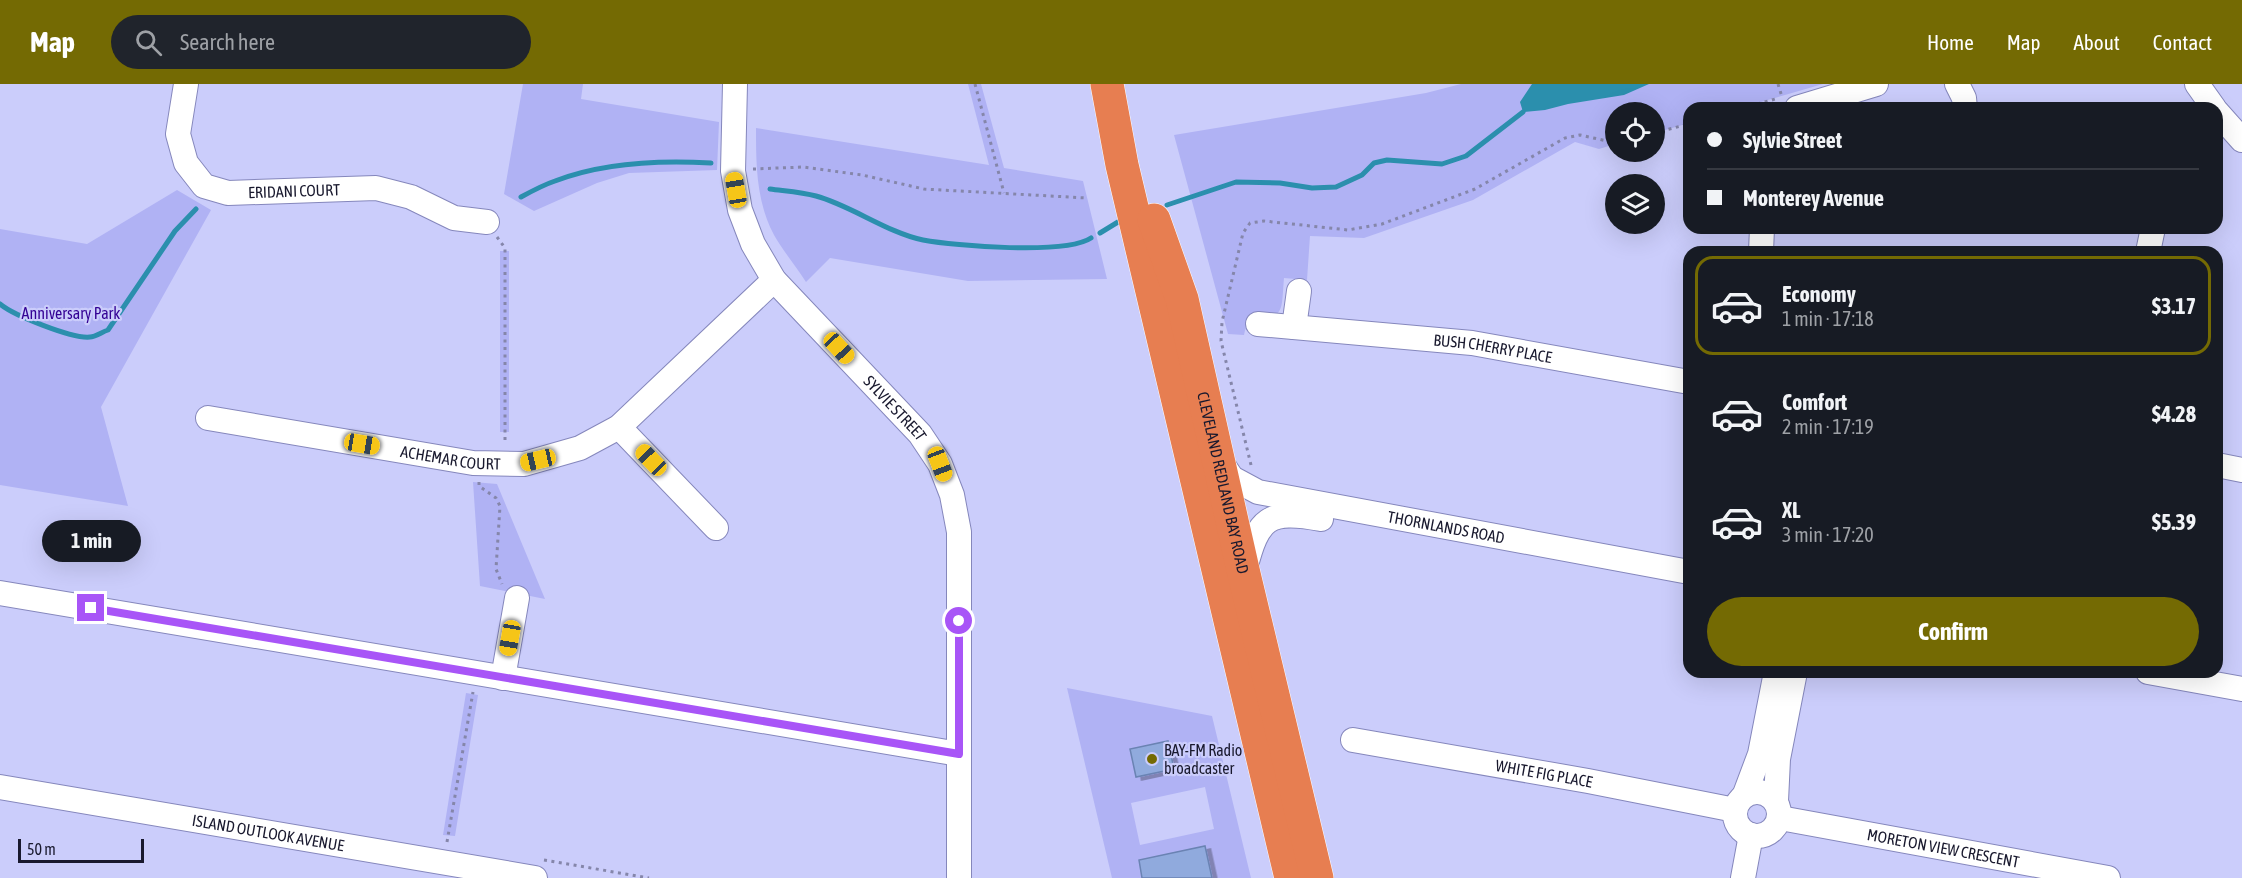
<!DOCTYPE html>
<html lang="en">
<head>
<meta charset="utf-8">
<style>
	body { margin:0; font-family:"Asap Condensed",sans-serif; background:#20242c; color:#f1f3f6; height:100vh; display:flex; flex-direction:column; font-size:22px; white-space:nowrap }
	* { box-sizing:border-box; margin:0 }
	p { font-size:20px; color:#9ea1a6 }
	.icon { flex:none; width:33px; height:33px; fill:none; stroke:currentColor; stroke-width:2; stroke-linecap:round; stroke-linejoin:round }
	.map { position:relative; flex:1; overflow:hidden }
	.sheet { position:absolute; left:1683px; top:162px; width:540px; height:432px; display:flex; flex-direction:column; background:#171b24; border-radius:18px; box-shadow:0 6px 24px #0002 }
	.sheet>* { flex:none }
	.banner { position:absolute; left:1683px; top:18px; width:540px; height:132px; border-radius:18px; box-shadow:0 6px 24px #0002; display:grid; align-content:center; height:132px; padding:0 24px; background:#171b24 }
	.controls { position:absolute; left:1605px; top:18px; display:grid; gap:12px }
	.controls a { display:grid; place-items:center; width:60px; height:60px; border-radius:50%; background:#171b24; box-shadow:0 6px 24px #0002; font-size:30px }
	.scale { position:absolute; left:18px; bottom:15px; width:126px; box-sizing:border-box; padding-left:6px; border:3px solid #19192e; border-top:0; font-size:16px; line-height:21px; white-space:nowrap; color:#19192e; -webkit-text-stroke:4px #cbcdfb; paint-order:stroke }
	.end { position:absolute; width:27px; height:27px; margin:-14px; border:8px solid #a855f7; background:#fff; box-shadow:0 0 0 3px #fff }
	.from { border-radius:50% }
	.bubble { position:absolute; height:42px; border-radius:21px; background:#171b24; box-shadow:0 6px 24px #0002; font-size:20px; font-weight:700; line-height:42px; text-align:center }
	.car { position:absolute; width:18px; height:36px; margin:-18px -9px; border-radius:8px; box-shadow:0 0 4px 2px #0007; background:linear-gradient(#f5c518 24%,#345 0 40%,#f5c518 0 76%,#345 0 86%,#f5c518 0) }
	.banner b { display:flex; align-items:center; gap:21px; height:57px; font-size:22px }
	.banner b+b { border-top:2px solid #363941 }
	.banner i { width:15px; height:15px; background:#f1f3f6 }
	ul { padding:10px 0 0; list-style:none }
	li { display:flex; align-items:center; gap:18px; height:99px; margin:0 12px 9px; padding:0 12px; border:3px solid transparent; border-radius:18px }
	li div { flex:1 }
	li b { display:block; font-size:22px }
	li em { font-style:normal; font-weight:700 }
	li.active { border-color:#746a03 }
	li>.icon { width:54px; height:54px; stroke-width:1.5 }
	.primary-button { display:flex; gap:12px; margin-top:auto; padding:12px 24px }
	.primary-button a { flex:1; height:69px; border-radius:36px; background:#746a03; color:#fff; font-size:24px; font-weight:700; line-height:69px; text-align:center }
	header { display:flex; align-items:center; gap:36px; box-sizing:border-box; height:84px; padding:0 30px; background:#746a03; color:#fff }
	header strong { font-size:28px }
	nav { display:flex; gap:33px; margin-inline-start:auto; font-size:21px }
	.search { width:420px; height:54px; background:#20242c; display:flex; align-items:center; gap:15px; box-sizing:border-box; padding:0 21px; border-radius:33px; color:#9ea1a6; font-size:22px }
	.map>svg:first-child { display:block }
	.green { fill:#b0b2f4; fill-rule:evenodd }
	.water { fill:#2b8fad }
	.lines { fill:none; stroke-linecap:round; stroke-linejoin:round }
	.stream { stroke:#2b8fad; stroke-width:5 }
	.building { fill:#90aadd; stroke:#6a83b3; stroke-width:1.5; filter:url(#shadow) }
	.minor-casing { stroke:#8587bc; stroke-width:26 }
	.highway-casing { stroke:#fff; stroke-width:34 }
	.path { stroke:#8586aa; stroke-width:3; stroke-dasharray:3 4.5; stroke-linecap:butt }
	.minor { stroke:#fff; stroke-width:24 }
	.highway { stroke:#e77e51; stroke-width:33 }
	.route { stroke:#a855f7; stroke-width:8 }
	.poi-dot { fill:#746a03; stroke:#cbcdfb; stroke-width:2 }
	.labels { text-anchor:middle; stroke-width:4.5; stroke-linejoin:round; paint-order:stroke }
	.street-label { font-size:16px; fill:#19192e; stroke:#cbcdfb }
	.park-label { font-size:16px; fill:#330194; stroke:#cbcdfb }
	.poi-label { font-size:16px; fill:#19192e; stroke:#cbcdfb; text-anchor:start }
</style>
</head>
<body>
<header>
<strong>Map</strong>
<div class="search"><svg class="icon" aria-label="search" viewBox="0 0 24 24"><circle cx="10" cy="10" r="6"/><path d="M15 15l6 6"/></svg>Search here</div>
<nav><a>Home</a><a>Map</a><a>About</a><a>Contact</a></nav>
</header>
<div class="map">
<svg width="2242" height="794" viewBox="0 0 2242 794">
	<defs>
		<filter id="shadow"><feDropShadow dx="5.5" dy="3" stdDeviation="0" flood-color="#0004"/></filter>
	</defs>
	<rect width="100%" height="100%" fill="#cbcdfb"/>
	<path class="green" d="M523,0H583L581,15L719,38L717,86L629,89L597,99L534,127L504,110Z
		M968,0H981L1004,84L1083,97L1107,195L968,197L830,174L806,198C796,182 783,167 774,151C756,117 756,81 756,44L989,81Z
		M1461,0H1823L1740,24H1689V39L1655,49L1654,28H1616L1615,60L1599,65L1575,58L1473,116L1364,154L1310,152L1307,196L1284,194C1281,228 1286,236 1248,232L1244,251L1228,250L1174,51L1426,9Z
		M177,106L211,126L101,323L128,422L0,401V145L87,160Z
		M500,167H509V348H500Z
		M473,398L497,400L545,515L480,502Z
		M1067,604L1212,632L1251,794H1212L1205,762L1139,776L1142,794H1112ZM1168,657L1173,685L1136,693L1130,665ZM1205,703L1214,745L1140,761L1131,719Z
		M466,609L478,611L455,752L443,751Z"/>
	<path class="water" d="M1532,0H1649L1624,11L1568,20L1545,26L1523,28L1520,18Z"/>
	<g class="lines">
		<path class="stream" d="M770,105C785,107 802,108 816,112C850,121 888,149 923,156C955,162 1066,171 1091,154
			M521,113C532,107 543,101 555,97C604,78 659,76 711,79
			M1167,121L1236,98L1280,99L1312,104L1336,103L1362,91L1374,79L1387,76L1442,80L1466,72L1523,28
			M1100,149L1118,138
			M0,220C13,231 72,255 90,253C95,253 102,248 108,246L175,147L196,125"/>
	</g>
	<path class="building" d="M1168,657L1174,685L1136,693L1130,665Z
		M1205,762L1212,794H1142L1139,776Z"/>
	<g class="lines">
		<defs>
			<g id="minor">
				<path id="s1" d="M186,0L178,50L186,79L204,102L228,109L376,104L411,113L454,134L487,138"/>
				<path id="s2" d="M735,0L733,87L740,126L753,160L774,196L920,350L940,380L952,411L959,448V794"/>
				<path d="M1957,0L1964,14L1965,24"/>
				<path d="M2197,0L2214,24"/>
				<path d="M1797,24L1876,0"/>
				<path d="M2217,28L2242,56"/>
				<path d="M1761,168L1762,144"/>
				<path d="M2148,168L2153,144"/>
				<path id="s3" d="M1258,240L1472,259L1689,298"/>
				<path d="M1294,243L1299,207"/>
				<path id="s4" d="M208,334L473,379L524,380L580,364L619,343L774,196"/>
				<path d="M619,343L716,444"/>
				<path id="s5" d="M1219,375L1232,394L1258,408L1689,488"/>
				<path d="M2217,381L2242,386"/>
				<path d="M1245,485C1258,434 1268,425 1321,435"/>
				<path d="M0,509L959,670"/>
				<path d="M2148,588L2242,605"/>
				<path d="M503,594L517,514"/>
				<path id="s6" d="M1353,656L1588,697L1735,726"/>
				<path id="s7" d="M0,703L535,794"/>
				<circle cx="1757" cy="730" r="22"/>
				<path d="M1745,710L1760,670L1776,588"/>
				<path d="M1776,717L1778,675L1795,588"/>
				<path id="s8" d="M1780,734L2108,794"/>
				<path d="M1743,794L1751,751"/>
			</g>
			<g id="highway">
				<path d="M1107,0L1122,81L1291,794"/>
				<path id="s9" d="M1154,136L1182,215L1244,490L1317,794"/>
			</g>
		</defs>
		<use href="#minor" class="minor-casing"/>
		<use href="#highway" class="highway-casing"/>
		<path class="path" d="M975,0L1004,109
			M1778,0L1782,13
			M1743,24L1779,14
			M1654,49L1689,40
			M753,85L803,83L862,91L924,105L1086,114
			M497,153L505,164V360
			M1251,381L1221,257L1222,238L1243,149L1250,139L1264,137L1348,146L1382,140L1475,105L1565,54L1580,51L1607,57H1616
			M479,398V402L496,414L500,422L496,485L502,500
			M447,758L473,608
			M544,776L649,794"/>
		<use href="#minor" class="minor"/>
		<use href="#highway" class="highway"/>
	</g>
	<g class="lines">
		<path class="route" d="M91,524L959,670V537"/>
	</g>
	<circle class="poi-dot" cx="1152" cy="675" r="6"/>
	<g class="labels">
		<g class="street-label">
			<text dy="6" stroke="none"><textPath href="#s1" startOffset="201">ERIDANI COURT</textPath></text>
			<text dy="6" stroke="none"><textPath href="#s3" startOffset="236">BUSH CHERRY PLACE</textPath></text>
			<text dy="6" stroke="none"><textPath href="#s2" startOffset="381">SYLVIE STREET</textPath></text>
			<text dy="6" stroke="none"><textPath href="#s4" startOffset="246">ACHEMAR COURT</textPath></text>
			<text dy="6" stroke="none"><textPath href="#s9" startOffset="272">CLEVELAND REDLAND BAY ROAD</textPath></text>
			<text dy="6" stroke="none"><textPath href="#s5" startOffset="244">THORNLANDS ROAD</textPath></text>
			<text dy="6" stroke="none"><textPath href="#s6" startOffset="194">WHITE FIG PLACE</textPath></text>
			<text dy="6" stroke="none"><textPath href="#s7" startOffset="272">ISLAND OUTLOOK AVENUE</textPath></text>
			<text dy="6" stroke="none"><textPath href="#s8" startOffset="166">MORETON VIEW CRESCENT</textPath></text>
		</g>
		<g class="park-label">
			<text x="71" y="235">Anniversary Park</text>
		</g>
		<g class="poi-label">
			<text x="1164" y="672">BAY-FM Radio<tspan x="1164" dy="18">broadcaster</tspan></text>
		</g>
	</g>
</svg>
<div class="controls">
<a><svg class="icon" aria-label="locate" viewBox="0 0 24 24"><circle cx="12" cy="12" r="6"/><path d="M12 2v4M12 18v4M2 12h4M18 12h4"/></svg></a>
<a><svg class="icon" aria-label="layers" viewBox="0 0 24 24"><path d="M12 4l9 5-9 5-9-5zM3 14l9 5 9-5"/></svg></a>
</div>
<div class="scale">50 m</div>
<i class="end from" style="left:959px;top:537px"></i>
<i class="end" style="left:91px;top:524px"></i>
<div class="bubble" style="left:42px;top:436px;width:99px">1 min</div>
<i class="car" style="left:736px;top:106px;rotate:350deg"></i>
<i class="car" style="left:839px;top:264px;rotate:137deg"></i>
<i class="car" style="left:362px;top:360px;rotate:100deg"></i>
<i class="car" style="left:538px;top:376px;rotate:257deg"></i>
<i class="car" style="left:651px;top:376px;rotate:316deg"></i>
<i class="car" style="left:940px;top:380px;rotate:159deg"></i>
<i class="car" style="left:510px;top:554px;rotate:190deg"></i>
<div class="banner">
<b><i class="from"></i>Sylvie Street</b>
<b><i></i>Monterey Avenue</b>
</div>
<section class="sheet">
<ul>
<li class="active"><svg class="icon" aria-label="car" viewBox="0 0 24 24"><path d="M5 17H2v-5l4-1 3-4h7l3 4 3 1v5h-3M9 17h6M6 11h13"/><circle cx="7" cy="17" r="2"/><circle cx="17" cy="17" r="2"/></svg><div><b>Economy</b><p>1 min · 17:18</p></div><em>$3.17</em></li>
<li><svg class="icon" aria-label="car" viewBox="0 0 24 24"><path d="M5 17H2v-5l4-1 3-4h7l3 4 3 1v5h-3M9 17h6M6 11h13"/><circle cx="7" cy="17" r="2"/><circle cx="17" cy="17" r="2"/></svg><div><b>Comfort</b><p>2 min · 17:19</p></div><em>$4.28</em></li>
<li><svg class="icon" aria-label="car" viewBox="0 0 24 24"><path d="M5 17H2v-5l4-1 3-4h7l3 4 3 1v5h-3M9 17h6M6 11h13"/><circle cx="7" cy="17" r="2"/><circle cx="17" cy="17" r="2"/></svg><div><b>XL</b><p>3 min · 17:20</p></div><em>$5.39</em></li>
</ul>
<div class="primary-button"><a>Confirm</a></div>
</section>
</div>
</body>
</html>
